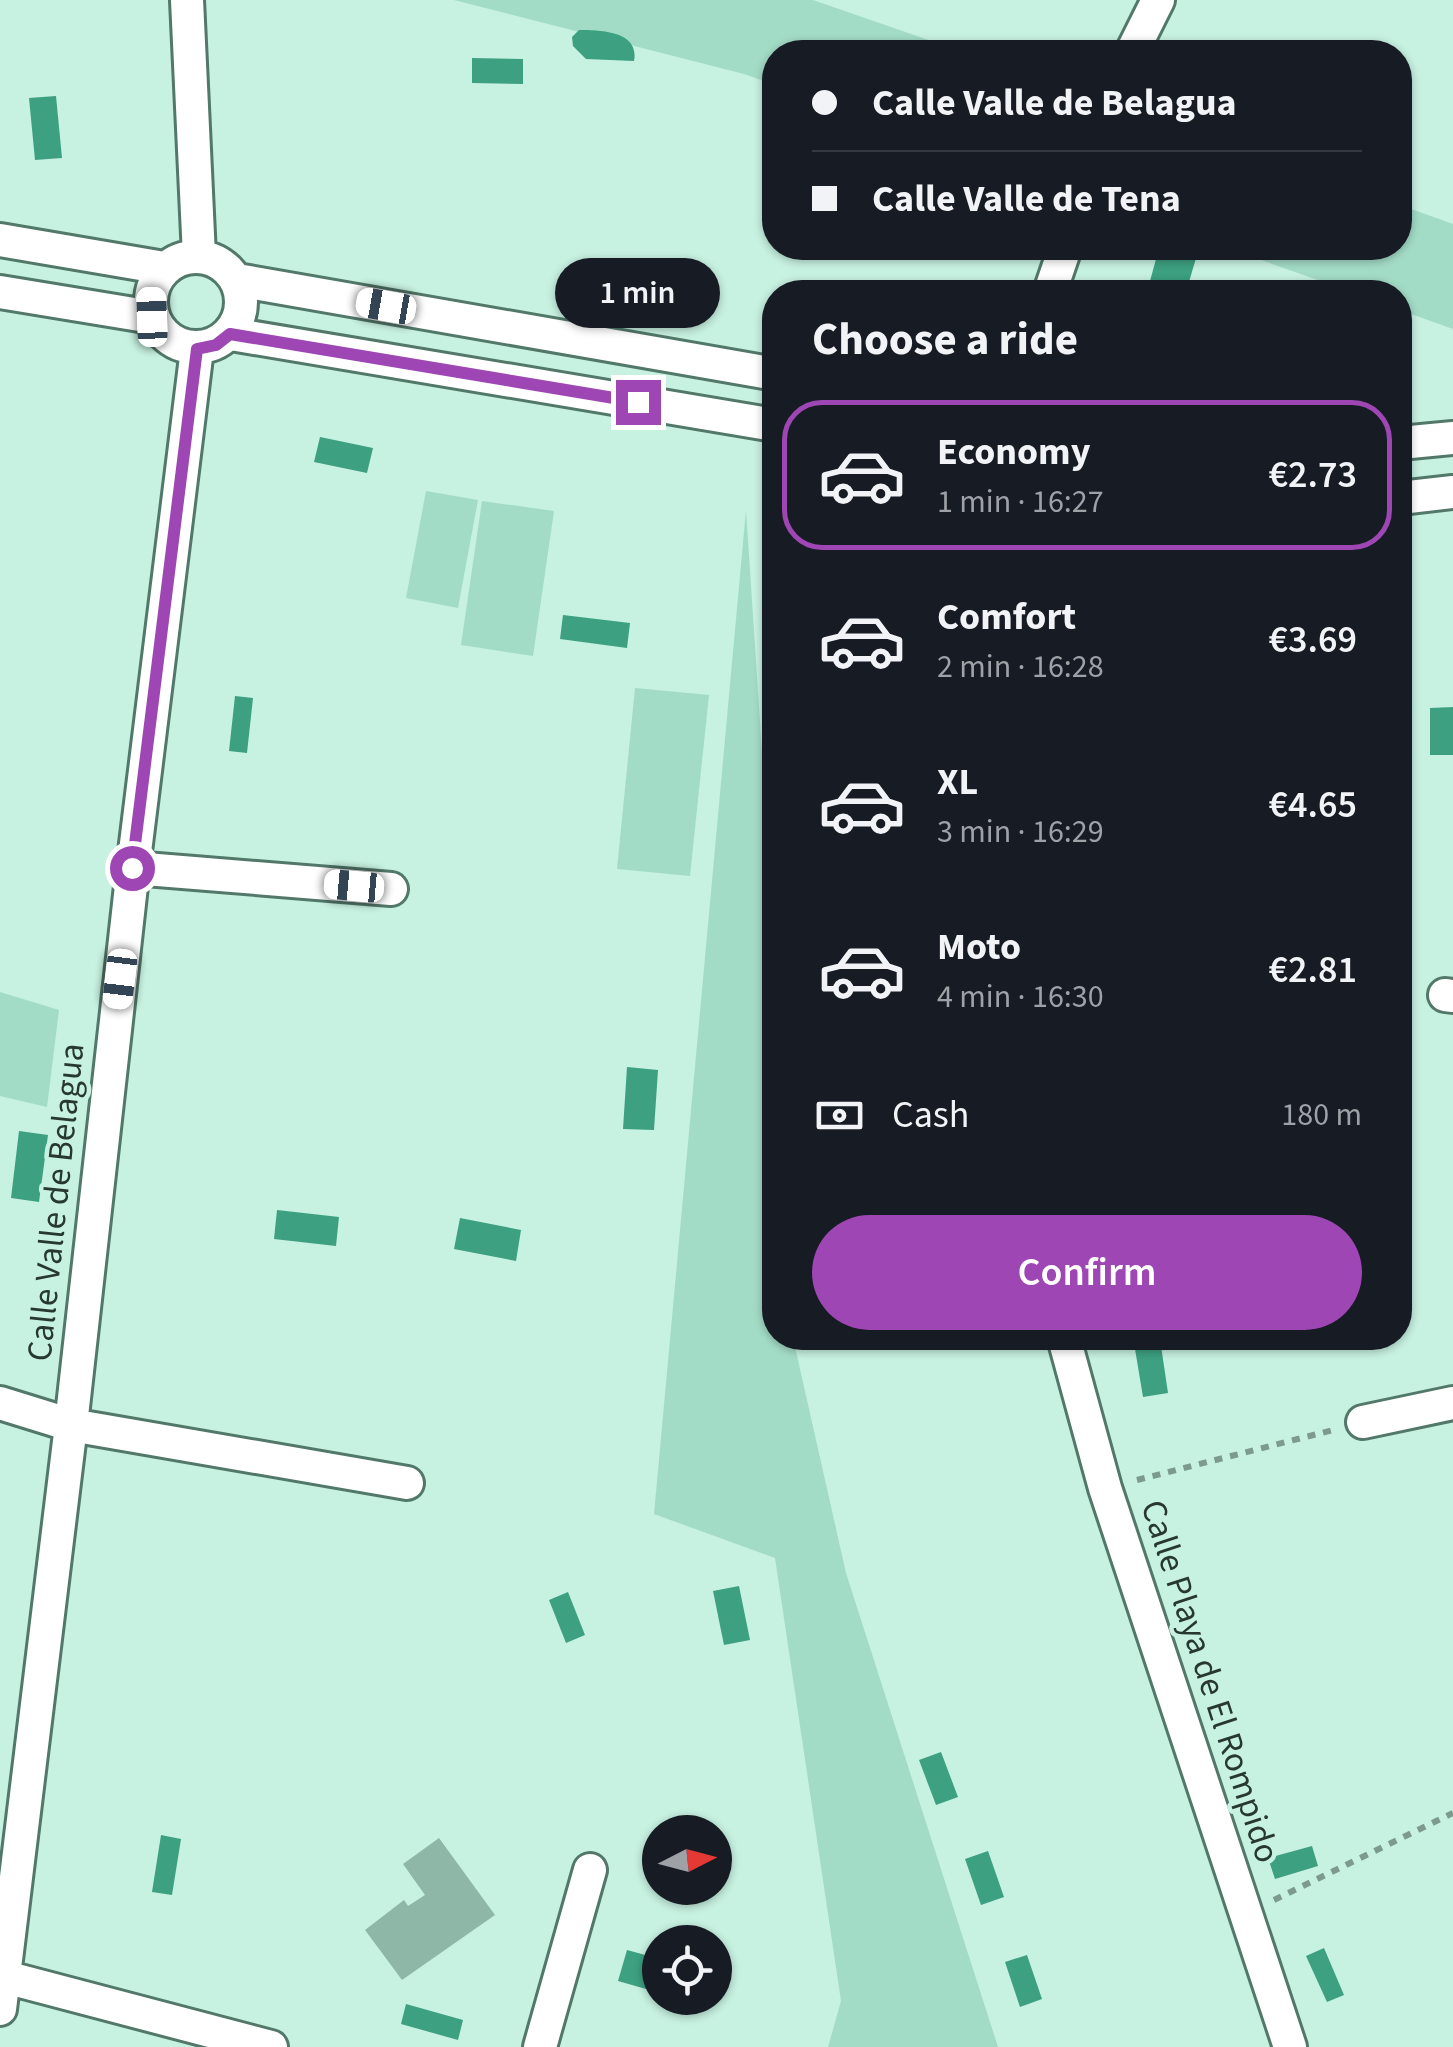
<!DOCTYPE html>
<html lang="en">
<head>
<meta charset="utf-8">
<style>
	body { margin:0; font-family:"Source Sans 3",sans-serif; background:#242831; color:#f1f3f6; height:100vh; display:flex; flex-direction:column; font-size:38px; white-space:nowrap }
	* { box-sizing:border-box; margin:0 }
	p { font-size:32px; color:#9ea1a6 }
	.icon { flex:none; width:55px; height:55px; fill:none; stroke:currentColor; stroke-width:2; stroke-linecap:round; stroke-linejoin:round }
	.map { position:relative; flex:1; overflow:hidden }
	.details { position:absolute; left:762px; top:280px; width:650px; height:1070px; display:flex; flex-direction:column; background:#171b24; border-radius:40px; box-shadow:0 2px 8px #0004 }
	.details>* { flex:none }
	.guide { position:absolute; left:762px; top:40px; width:650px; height:220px; border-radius:40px; box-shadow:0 2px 8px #0004; display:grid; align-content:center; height:220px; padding:0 50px; background:#171b24 }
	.needle { width:65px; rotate:84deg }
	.controls { position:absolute; left:642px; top:1815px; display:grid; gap:20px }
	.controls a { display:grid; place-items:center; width:90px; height:90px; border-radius:50%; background:#171b24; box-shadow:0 2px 8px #0004; font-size:50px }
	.end { position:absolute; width:45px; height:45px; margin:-22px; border:12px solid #9e47b4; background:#fff; box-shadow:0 0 0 5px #fff }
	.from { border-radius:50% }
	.bubble { position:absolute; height:70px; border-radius:35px; background:#171b24; box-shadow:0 2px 8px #0004; font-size:32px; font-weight:600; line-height:70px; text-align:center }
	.car { position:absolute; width:30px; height:60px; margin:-30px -15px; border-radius:12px; box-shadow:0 0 8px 2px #0007; background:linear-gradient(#fff 24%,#345 0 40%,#fff 0 76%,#345 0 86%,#fff 0) }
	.guide b { display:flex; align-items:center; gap:35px; height:95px; font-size:38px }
	.guide b+b { border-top:2px solid #363941 }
	.guide i { width:25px; height:25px; background:#f1f3f6 }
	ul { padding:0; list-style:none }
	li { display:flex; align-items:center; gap:30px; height:150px; margin:0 20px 15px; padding:0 30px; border:5px solid transparent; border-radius:40px }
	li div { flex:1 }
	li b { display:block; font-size:38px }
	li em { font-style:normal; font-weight:600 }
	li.on { border-color:#9e47b4 }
	li>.icon { width:90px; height:90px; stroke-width:1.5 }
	h2 { padding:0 50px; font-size:45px; line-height:120px }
	.pay { display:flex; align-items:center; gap:25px; height:110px; padding:0 50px; font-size:38px }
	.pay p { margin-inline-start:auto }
	.action { display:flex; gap:20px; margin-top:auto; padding:20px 50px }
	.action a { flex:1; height:115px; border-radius:60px; background:#9e47b4; color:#fff; font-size:40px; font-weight:600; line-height:115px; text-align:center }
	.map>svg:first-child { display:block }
	.green { fill:#a3dcc6 }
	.water { fill:#3da081 }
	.building { fill:#8eb7a7 }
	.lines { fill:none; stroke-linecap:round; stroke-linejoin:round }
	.minor-casing { stroke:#52786a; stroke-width:38 }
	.path { stroke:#7c9a8f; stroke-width:6; stroke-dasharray:8 8; stroke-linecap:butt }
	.minor { stroke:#fff; stroke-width:32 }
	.route { stroke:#9e47b4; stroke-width:12 }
	.labels { text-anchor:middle; stroke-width:9; stroke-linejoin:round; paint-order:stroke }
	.street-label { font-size:35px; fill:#273831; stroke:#c7f1e1 }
</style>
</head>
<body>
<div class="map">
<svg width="1453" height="2047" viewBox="0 0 1453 2047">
	<rect width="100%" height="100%" fill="#c7f1e1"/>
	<path class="green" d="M454,0H813L963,52H775V85L744,74Z
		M1400,205L1453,224V329L1400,310V292H1352L1227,248H1400Z
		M426,491L478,500L458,608L406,598Z
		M482,501L554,511L533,656L461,645Z
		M746,510L775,949V1338H793L846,1573L998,2047H828L841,2001L775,1558L654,1514Z
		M635,688L709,695L690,876L617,869Z
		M0,992L59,1010L47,1107L0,1096Z"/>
	<path class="water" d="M579,30C600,30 640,31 634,61L586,59L573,46L572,37Z
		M472,58L523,59V84L472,83Z
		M56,96L62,158L35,160L29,98Z
		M1159,248H1199L1186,292H1147Z
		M320,437L373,448L367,473L314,462Z
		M563,615L630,623L627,648L560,639Z
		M235,696L253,698L247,753L229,751Z
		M1453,707V755H1430V708Z
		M627,1067L658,1070L654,1130L623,1129Z
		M19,1131L48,1135L39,1202L11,1198Z
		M277,1210L339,1217L336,1246L274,1239Z
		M460,1218L521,1230L516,1261L454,1249Z
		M1160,1339L1168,1393L1143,1397L1134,1343Z
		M739,1586L750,1640L724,1645L713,1591Z
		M568,1592L585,1635L566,1643L549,1600Z
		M941,1752L958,1797L936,1805L919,1760Z
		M161,1835L181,1839L172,1895L152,1892Z
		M1312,1846L1318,1866L1275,1879L1268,1858Z
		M988,1851L1004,1897L981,1905L965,1859Z
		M1324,1948L1344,1995L1327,2002L1306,1956Z
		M627,1950L660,1959V1993L618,1981Z
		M1027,1955L1042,1999L1020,2007L1005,1962Z
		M406,2004L463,2020L458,2040L401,2024Z"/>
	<path class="building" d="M439,1838L495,1915L402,1980L365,1930L404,1900L408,1906L425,1895L403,1864Z"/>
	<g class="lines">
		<defs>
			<path id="minor" d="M187,0L199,256
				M1132,52L1158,0
				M0,240L164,268
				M151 302a45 45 0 1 1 90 0a45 45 0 1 1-90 0Z
				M237,280L775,374
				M0,292L152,317
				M1050,292L1065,248
				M231,334L775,425
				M1400,443L1453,438
				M1400,498L1453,492
				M133,868L391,889
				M1445,995L1453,996
				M1064,1338L1105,1488L1290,2047
				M0,1403L71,1425L407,1483
				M1363,1422L1453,1403
				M5,1977L271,2047
				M0,2009L71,1425L133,868L197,349
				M540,2047L590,1870"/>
		</defs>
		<use href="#minor" class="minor-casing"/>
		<path class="path" d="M1137,1480L1333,1430
			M1274,1900L1453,1813"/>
		<use href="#minor" class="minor"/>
	</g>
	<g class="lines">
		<path class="route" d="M132,868L197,349L216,345L230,334L638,402"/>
	</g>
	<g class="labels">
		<g class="street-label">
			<text transform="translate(55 1202) rotate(-84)" y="12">Calle Valle de Belagua</text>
			<text transform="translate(1211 1681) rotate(72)" y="12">Calle Playa de El Rompido</text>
		</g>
	</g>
</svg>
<div class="controls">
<a><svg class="needle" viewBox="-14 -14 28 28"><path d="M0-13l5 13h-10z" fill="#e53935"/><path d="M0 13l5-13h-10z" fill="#9ea1a6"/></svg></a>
<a><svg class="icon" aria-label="locate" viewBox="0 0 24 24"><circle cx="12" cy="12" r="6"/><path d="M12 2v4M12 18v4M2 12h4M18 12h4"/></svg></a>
</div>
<i class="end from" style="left:132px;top:868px"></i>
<i class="end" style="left:638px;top:402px"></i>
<div class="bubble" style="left:555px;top:258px;width:165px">1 min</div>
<i class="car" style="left:386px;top:306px;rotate:280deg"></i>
<i class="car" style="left:152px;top:317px;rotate:358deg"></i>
<i class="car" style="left:354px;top:886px;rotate:275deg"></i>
<i class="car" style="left:120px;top:979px;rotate:187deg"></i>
<div class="guide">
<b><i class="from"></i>Calle Valle de Belagua</b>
<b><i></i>Calle Valle de Tena</b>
</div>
<section class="details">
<h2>Choose a ride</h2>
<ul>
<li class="on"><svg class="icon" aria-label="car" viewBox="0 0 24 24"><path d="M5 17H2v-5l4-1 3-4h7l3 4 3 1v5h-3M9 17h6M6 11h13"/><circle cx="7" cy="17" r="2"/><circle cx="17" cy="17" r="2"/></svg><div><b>Economy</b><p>1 min · 16:27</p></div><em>€2.73</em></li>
<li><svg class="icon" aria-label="car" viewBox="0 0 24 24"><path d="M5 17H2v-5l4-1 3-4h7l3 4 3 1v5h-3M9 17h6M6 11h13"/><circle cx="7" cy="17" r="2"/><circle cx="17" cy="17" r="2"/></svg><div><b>Comfort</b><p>2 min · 16:28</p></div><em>€3.69</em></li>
<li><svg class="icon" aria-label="car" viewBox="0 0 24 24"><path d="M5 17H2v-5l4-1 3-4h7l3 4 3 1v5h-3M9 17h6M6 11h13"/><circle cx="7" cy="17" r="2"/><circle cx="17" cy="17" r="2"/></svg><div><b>XL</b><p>3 min · 16:29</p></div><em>€4.65</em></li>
<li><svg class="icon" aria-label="car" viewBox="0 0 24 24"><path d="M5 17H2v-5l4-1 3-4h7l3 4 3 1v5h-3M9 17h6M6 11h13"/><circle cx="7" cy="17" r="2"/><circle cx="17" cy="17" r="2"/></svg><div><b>Moto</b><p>4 min · 16:30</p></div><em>€2.81</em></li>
</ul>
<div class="pay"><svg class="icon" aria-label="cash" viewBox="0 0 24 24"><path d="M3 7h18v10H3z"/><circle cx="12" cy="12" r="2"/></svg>Cash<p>180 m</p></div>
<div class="action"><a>Confirm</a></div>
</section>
</div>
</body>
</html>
